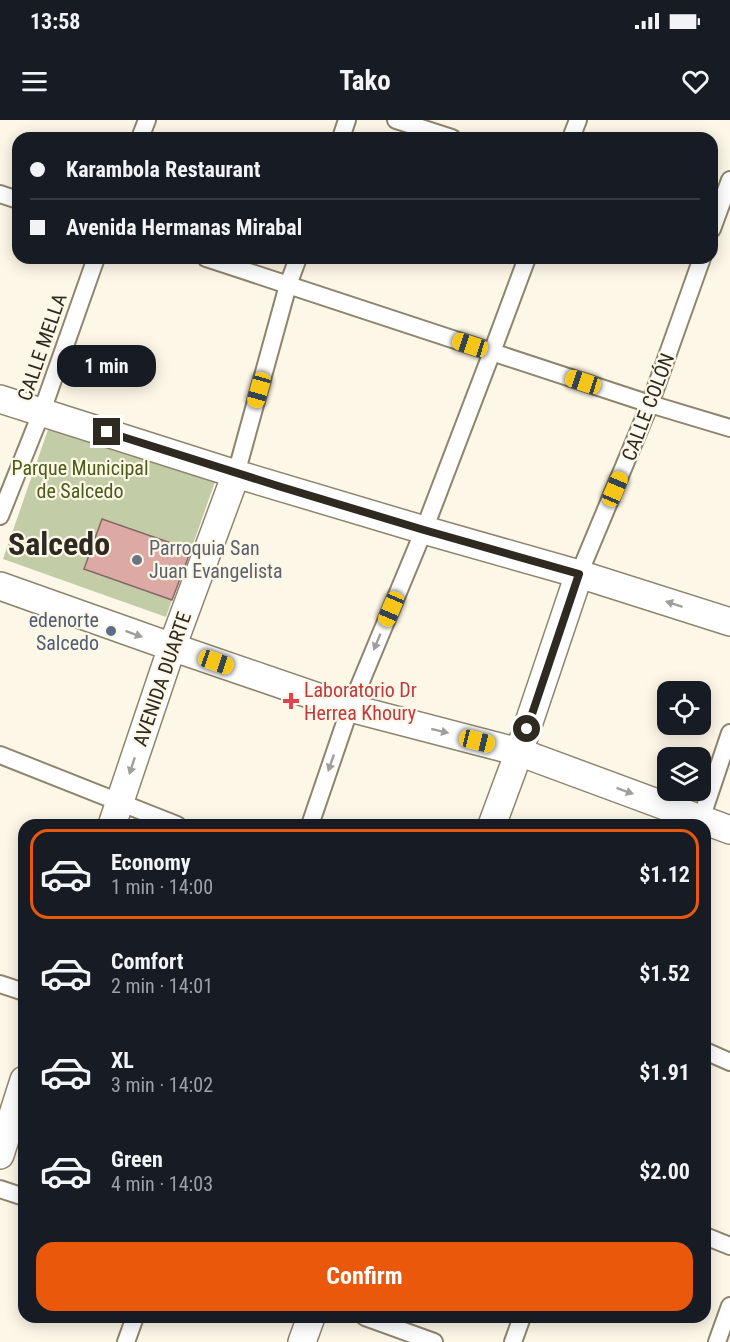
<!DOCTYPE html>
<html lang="en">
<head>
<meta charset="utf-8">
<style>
	body { margin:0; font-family:"Roboto Condensed",sans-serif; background:#20242c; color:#f1f3f6; height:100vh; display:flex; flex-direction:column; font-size:22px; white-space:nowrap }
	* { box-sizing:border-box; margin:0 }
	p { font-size:20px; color:#9ea1a6 }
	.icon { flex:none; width:33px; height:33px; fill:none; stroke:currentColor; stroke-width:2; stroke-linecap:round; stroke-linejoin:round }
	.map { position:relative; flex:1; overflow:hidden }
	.side { position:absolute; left:18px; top:699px; width:693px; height:504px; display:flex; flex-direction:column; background:#171b24; border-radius:18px; box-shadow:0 3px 15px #0003 }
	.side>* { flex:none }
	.hud { position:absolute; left:12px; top:12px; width:706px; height:132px; border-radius:18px; box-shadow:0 3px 15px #0003; display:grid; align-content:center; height:132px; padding:0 18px; background:#171b24 }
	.buttons { position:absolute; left:657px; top:561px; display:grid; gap:12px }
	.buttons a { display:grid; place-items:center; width:54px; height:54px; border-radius:12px; background:#171b24; box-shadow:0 3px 15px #0003; font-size:30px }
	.end { position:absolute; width:27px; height:27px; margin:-14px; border:8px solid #2e2a21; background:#fff; box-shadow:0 0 0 3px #fff }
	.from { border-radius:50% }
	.bubble { position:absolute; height:42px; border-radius:18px; background:#171b24; box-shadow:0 3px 15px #0003; font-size:20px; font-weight:700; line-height:42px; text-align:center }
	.car { position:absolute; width:18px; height:36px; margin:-18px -9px; border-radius:8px; box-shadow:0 0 4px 2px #0007; background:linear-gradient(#f5c518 24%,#345 0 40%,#f5c518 0 76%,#345 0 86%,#f5c518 0) }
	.hud b { display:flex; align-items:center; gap:21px; height:57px; font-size:22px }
	.hud b+b { border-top:2px solid #363941 }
	.hud i { width:15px; height:15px; background:#f1f3f6 }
	ul { padding:10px 0 0; list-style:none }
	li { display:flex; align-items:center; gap:18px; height:90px; margin:0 12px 9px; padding:0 6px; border:3px solid transparent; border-radius:18px }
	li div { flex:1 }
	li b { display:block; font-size:22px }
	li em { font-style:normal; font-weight:700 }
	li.selected { border-color:#ea580c }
	li>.icon { width:54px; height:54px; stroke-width:1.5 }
	.action { display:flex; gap:12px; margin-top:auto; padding:12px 18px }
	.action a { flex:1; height:69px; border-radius:18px; background:#ea580c; color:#fff; font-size:24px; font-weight:700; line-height:69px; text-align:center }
	.status { display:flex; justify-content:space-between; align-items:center; height:42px; padding:0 30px; background:#171b24; direction:ltr }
	.status svg { height:16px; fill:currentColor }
	header { display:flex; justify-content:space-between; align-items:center; height:78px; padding:0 18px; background:#171b24; font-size:27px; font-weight:700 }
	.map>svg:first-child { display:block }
	.green { fill:#c2cda8 }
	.building { fill:#dda9a4; stroke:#856967; stroke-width:1.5 }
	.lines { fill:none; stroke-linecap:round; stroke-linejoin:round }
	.minor-casing { stroke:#8f856e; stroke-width:20 }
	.primary-casing { stroke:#8f856e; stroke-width:30 }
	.minor { stroke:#fff; stroke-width:16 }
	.primary { stroke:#fff; stroke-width:27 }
	.oneway { fill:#a19f9b }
	.route { stroke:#2e2a21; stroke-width:8 }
	.worship-dot { fill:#6b7280; stroke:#fdf7e8; stroke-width:2 }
	.service-dot { fill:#5c6f8a; stroke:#fdf7e8; stroke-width:2 }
	.health-dot { fill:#e0444e; stroke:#fdf7e8; stroke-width:2 }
	.labels { text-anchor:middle; stroke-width:4.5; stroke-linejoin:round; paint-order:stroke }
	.street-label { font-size:20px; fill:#2e2a21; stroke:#fdf7e8 }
	.park-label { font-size:20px; fill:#4b5b18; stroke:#fdf7e8 }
	.worship-label { font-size:20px; fill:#5b616d; stroke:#fdf7e8; text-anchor:start }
	.service-label { font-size:20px; fill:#4e5e75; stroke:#fdf7e8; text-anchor:end }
	.health-label { font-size:20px; fill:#be3a42; stroke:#fdf7e8; text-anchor:start }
	.town-label { font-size:32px; font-weight:bold; fill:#2e2a21; stroke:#fdf7e8 }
</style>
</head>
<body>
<div class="status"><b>13:58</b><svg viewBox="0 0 49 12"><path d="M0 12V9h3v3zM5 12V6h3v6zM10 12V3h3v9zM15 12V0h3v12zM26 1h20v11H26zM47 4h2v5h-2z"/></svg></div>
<header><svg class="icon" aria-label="menu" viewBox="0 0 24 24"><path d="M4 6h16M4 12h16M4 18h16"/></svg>Tako<svg class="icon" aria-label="heart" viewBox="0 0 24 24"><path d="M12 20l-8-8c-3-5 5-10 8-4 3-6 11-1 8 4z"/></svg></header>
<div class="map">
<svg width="730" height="1222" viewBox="0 0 730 1222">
	<rect width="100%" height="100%" fill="#fdf7e8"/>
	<path class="green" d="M51,301L216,359L191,430L102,400L84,449L172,480L166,497L3,439Z"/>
	<path class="building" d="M102,399L191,430L172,480L84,449Z"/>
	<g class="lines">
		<defs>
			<path id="minor" d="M396,0L452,18
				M140,18L147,0
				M341,18L347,0
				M571,18L578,0
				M0,74L18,80
				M712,109L730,60
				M206,138L650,284L730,308
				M236,354L288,165L298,138
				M0,396L42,291L96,138
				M579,454L650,284L702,138
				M0,635L177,705
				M310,705L350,588L424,410L492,232L527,138
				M699,705L730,613
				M0,864L24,872
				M705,931L730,942
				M0,1069L24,1077
				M705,1116L730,1126
				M365,1197L434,1222
				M126,1222L135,1197
				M513,1222L522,1197
				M717,1222L730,1186"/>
			<path id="primary" d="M0,279L236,354L424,410L579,454L730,502
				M0,466L172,527L350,588L519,632L730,710
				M112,705L172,527L236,354
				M492,705L519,632L579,454
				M0,1035L24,960
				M302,1222L311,1197"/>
		</defs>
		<use href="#minor" class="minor-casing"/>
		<use href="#primary" class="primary-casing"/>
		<use href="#minor" class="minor"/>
		<use href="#primary" class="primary"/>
	</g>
	<defs><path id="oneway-solid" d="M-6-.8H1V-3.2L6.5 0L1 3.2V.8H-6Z" transform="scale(1.5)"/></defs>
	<g class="oneway">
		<use href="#oneway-solid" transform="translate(674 484) rotate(-162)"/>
		<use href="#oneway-solid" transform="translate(134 514) rotate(20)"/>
		<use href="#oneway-solid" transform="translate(377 522) rotate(113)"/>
		<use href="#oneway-solid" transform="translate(440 611) rotate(14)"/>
		<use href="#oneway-solid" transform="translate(331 643) rotate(109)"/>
		<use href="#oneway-solid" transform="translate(132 646) rotate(108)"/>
		<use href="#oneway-solid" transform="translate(625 671) rotate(20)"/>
	</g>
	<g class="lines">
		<path class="route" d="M107,312L278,366L424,410L579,454L527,609"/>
	</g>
	<circle class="worship-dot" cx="137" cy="440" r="6"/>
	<circle class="service-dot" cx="111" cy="511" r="6"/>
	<path class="health-dot" d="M288 572h6v6h6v6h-6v6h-6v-6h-6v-6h6z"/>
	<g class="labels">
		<g class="street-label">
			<text transform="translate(42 227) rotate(-71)" y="7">CALLE MELLA</text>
			<text transform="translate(648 287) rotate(-69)" y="7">CALLE COLÓN</text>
			<text transform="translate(162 559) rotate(-71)" y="7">AVENIDA DUARTE</text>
		</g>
		<g class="park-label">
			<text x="80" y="355">Parque Municipal<tspan x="80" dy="23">de Salcedo</tspan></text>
		</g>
		<g class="worship-label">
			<text x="149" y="435">Parroquia San<tspan x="149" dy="23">Juan Evangelista</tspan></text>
		</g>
		<g class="service-label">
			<text x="99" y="507">edenorte<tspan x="99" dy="23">Salcedo</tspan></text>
		</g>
		<g class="health-label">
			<text x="304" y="577">Laboratorio Dr<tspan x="304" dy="23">Herrea Khoury</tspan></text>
		</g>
		<g class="town-label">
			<text x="59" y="435">Salcedo</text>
		</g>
	</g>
</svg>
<div class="buttons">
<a><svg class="icon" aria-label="locate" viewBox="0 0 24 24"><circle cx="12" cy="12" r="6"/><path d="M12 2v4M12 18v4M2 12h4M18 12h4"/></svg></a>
<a><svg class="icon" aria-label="layers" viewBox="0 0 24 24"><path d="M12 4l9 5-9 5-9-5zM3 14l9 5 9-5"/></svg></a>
</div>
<i class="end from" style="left:527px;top:609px"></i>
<i class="end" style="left:107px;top:312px"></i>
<div class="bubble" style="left:57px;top:225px;width:99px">1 min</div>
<i class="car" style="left:470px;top:225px;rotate:288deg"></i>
<i class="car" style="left:583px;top:262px;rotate:288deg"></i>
<i class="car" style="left:259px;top:270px;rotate:196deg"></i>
<i class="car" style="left:615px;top:369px;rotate:23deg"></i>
<i class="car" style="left:391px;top:489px;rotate:203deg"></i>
<i class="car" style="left:216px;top:542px;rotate:109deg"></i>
<i class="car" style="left:477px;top:621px;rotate:104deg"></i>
<div class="hud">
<b><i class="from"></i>Karambola Restaurant</b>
<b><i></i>Avenida Hermanas Mirabal</b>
</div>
<section class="side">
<ul>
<li class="selected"><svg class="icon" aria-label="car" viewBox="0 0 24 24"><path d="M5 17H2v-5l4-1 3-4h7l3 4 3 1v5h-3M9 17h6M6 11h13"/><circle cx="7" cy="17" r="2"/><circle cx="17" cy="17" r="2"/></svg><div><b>Economy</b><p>1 min · 14:00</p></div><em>$1.12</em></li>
<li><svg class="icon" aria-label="car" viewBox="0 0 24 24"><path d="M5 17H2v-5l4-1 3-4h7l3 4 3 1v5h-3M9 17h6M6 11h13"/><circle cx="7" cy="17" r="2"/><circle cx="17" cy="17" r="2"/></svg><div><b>Comfort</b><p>2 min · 14:01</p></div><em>$1.52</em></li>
<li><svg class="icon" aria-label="car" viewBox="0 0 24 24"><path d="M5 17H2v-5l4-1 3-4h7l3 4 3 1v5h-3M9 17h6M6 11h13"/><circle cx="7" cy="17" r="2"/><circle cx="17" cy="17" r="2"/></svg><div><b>XL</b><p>3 min · 14:02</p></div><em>$1.91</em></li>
<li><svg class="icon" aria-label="car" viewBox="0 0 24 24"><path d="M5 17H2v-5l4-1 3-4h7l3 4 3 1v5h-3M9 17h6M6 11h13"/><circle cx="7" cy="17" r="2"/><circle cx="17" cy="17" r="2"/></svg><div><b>Green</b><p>4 min · 14:03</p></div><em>$2.00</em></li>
</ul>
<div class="action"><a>Confirm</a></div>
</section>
</div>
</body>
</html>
